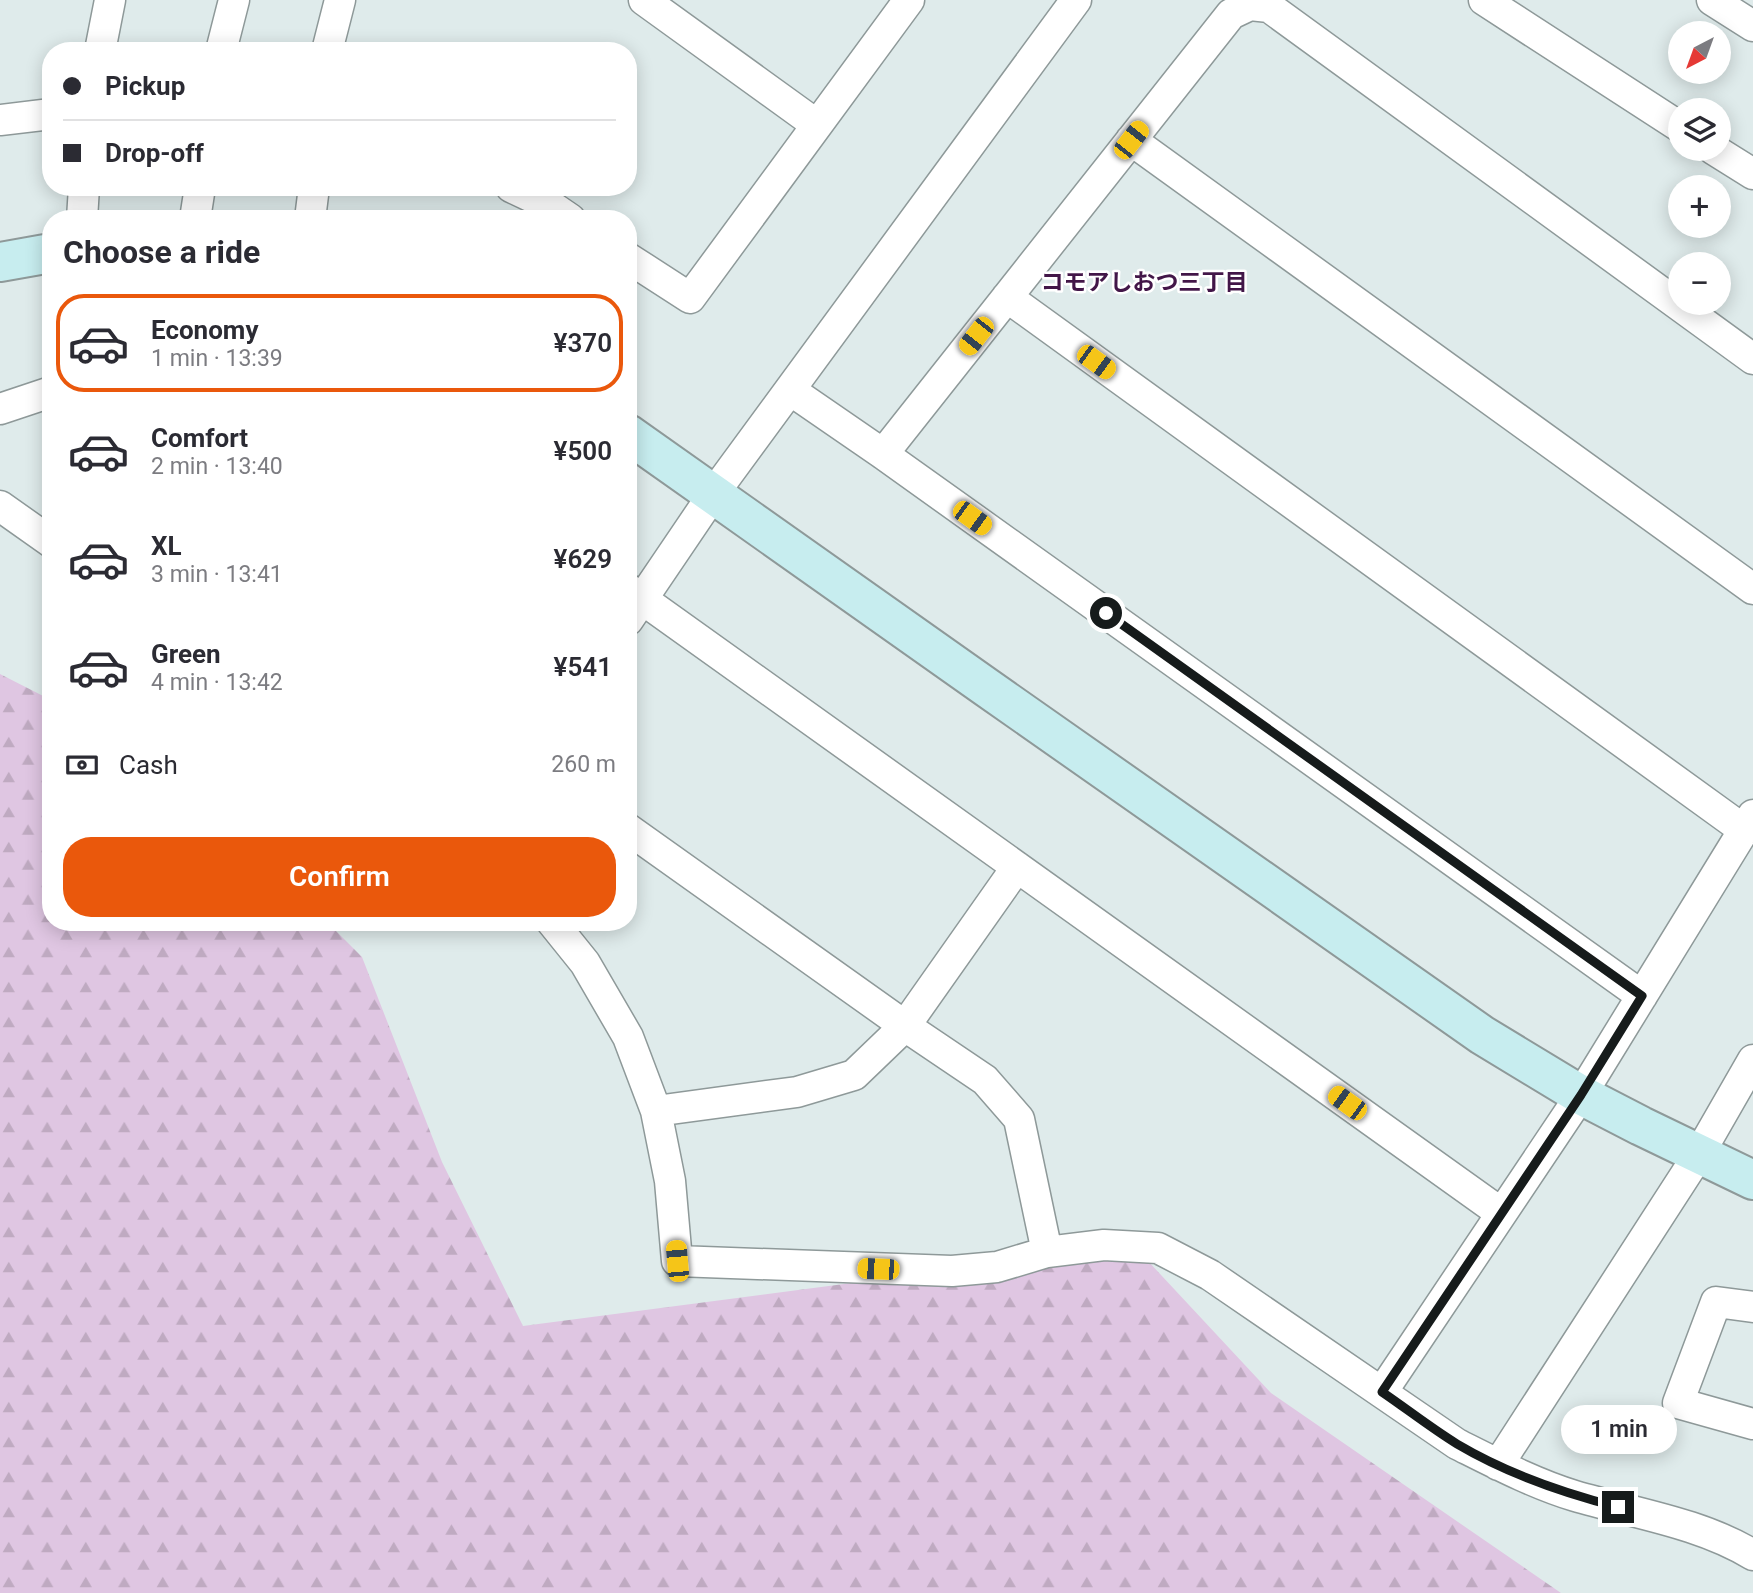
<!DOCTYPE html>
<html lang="en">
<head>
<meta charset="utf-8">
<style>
	body { margin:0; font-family:Roboto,"Noto Sans JP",sans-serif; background:#f7f7f7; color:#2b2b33; height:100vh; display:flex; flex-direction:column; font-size:26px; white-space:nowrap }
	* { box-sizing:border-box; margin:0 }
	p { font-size:23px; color:#7c7c81 }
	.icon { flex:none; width:38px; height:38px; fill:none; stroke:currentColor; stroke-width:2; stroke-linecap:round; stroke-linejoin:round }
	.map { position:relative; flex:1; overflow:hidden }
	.sheet { position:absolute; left:42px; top:210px; width:595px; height:721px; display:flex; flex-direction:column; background:#fff; border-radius:28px; box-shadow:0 4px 18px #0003 }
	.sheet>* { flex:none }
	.guide { position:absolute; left:42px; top:42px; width:595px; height:154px; border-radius:28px; box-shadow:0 4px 18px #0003; display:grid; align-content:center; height:154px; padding:0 21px; background:#fff }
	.needle { width:46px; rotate:221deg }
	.controls { position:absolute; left:1668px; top:21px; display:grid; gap:14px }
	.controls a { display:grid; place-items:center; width:63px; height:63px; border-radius:50%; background:#fff; box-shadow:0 4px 18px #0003; font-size:35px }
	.end { position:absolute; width:32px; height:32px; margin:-16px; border:9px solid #161b1b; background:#fff; box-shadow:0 0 0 4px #fff }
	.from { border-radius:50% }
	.bubble { position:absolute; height:49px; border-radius:24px; background:#fff; box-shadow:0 4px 18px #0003; font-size:23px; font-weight:600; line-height:49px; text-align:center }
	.car { position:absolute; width:21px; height:42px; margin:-21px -10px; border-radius:9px; box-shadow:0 0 5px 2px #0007; background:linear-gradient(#f5c518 24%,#345 0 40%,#f5c518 0 76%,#345 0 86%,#f5c518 0) }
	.guide b { display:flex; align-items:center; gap:24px; height:66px; font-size:26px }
	.guide b+b { border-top:2px solid #e1e1e2 }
	.guide i { width:18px; height:18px; background:#2b2b33 }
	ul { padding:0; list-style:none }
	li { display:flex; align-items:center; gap:21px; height:98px; margin:0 14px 10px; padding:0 7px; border:4px solid transparent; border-radius:28px }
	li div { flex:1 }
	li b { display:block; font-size:26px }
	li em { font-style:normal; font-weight:600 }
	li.current { border-color:#ea580c }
	li>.icon { width:63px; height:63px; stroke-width:1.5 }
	h2 { padding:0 21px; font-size:32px; line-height:84px }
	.pay { display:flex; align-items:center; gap:18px; height:77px; padding:0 21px; font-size:26px }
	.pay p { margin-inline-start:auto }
	.button { display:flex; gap:14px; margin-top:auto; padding:14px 21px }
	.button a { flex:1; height:80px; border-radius:28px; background:#ea580c; color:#fff; font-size:28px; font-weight:600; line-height:80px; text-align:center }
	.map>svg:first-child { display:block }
	.forest { fill:url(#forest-firs) }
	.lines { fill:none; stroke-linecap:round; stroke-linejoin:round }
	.street-casing { stroke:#8e9999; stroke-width:33 }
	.secondary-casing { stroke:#8e9999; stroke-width:42 }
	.street { stroke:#fff; stroke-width:30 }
	.secondary { stroke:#c7edef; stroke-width:38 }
	.route { stroke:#161b1b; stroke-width:9 }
	.labels { text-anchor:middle; stroke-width:5; stroke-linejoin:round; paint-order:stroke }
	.neighbourhood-label { font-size:23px; font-weight:bold; fill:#421648; stroke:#fff }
</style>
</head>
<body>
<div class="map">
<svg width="1753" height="1593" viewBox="0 0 1753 1593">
	<defs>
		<pattern id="forest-firs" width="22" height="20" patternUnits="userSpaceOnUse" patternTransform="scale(1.75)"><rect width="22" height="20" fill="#dfc6e2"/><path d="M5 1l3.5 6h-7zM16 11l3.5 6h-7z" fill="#bfaac1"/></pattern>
	</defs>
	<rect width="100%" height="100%" fill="#dfebeb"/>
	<path class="forest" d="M0,674L51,700V922H327L362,957L442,1162L523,1326L1134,1246L1271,1393L1561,1593H0Z"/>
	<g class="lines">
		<defs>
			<path id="street" d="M644,0L817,125
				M1484,0L1680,127
				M1712,0L1753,26
				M100,51L110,0
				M221,51L234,0
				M327,51L340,0
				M0,120L51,114
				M1131,140L1753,589
				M1713,149L1753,174
				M511,187L551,206L570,219
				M82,219L84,187
				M195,219L200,187
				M310,219L314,187
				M628,258L690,298L909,0
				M1007,297L1744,830
				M790,390L883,454L1642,996
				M0,409L51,392
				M883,454L1231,14L1250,5L1269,7L1753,359
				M0,506L51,542
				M628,589L1501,1213
				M628,620L714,493L1076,0
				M628,829L905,1026L985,1080L1019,1119L1047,1252
				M552,922L585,963L628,1037L656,1111L670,1181L677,1261L952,1271L997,1267L1047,1252L1104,1245L1158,1248L1210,1275L1457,1444C1495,1463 1535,1484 1575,1496C1633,1513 1701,1523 1753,1555
				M656,1111L797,1092L854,1075L905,1026L1017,867
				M1753,1307L1716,1302L1678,1403L1753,1424
				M1382,1392L1581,1095L1753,815
				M1498,1465L1699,1154L1753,1060"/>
			<path id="secondary" d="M0,262L51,253
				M628,434L986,687L1482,1035L1581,1095L1641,1126L1753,1180"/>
		</defs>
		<use href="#street" class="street-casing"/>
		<use href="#secondary" class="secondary-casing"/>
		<use href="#street" class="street"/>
		<use href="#secondary" class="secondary"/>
	</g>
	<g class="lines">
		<path class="route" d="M1106,613L1642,996L1581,1095L1382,1392C1407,1409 1431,1428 1457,1444C1506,1473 1563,1493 1618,1507"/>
	</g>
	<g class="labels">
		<g class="neighbourhood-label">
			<text x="1144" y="290">コモアしおつ三丁目</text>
		</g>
	</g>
</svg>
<div class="controls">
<a><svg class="needle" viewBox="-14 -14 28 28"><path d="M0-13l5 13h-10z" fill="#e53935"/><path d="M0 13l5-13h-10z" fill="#7c7c81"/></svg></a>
<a><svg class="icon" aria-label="layers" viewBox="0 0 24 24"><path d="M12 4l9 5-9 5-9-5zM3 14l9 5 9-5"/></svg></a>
<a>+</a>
<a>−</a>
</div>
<i class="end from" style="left:1106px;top:613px"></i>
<i class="end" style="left:1618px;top:1507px"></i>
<div class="bubble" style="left:1561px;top:1405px;width:116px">1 min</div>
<i class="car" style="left:1131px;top:140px;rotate:38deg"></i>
<i class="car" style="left:976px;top:336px;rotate:218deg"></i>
<i class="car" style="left:1096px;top:362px;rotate:126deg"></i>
<i class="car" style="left:972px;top:518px;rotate:126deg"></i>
<i class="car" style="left:1347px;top:1103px;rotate:306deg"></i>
<i class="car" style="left:677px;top:1261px;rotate:355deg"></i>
<i class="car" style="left:878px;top:1269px;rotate:272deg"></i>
<div class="guide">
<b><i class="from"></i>Pickup</b>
<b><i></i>Drop-off</b>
</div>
<section class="sheet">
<h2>Choose a ride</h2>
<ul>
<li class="current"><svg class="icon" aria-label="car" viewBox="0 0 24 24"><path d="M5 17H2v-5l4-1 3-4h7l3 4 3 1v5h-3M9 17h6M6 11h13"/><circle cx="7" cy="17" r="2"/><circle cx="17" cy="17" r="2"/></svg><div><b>Economy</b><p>1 min · 13:39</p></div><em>¥370</em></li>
<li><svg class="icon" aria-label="car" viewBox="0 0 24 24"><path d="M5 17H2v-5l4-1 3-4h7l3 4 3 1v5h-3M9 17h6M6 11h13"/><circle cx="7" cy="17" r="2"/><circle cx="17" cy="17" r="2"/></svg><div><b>Comfort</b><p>2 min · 13:40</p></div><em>¥500</em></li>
<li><svg class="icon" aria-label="car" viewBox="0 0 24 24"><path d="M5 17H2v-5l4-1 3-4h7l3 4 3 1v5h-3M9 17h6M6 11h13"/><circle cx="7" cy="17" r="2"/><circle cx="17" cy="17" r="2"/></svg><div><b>XL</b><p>3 min · 13:41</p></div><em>¥629</em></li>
<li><svg class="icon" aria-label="car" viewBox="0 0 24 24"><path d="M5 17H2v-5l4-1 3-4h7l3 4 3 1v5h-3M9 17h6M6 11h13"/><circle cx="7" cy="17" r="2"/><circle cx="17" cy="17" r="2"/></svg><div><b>Green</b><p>4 min · 13:42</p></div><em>¥541</em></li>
</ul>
<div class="pay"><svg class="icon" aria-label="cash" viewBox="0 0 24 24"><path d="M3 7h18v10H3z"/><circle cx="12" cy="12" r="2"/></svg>Cash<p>260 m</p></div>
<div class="button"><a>Confirm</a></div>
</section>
</div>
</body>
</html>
